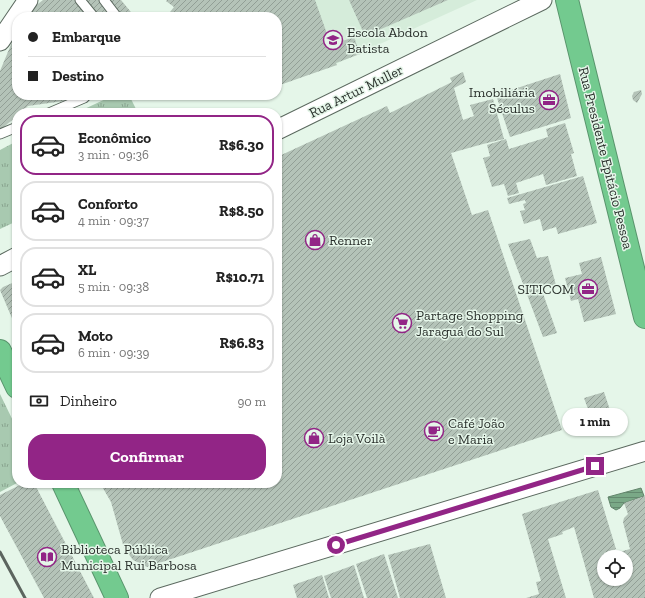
<!DOCTYPE html>
<html lang="pt">
<head>
<meta charset="utf-8">
<style>
	body { margin:0; font-family:"Zilla Slab",serif; background:#f2f2f2; color:#222; height:100vh; display:flex; flex-direction:column; font-size:15px; white-space:nowrap }
	* { box-sizing:border-box; margin:0 }
	p { font-size:13px; color:#767676 }
	.icon { flex:none; width:22px; height:22px; fill:none; stroke:currentColor; stroke-width:2; stroke-linecap:round; stroke-linejoin:round }
	.map { position:relative; flex:1; overflow:hidden }
	.panel { position:absolute; left:12px; top:108px; width:270px; height:380px; display:flex; flex-direction:column; background:#fff; border-radius:16px; box-shadow:0 1px 3px #0004 }
	.panel>* { flex:none }
	.guide { position:absolute; left:12px; top:12px; width:270px; height:88px; border-radius:16px; box-shadow:0 1px 3px #0004; display:grid; align-content:center; height:88px; padding:0 16px; background:#fff }
	.controls { position:absolute; left:597px; top:550px; display:grid; gap:8px }
	.controls a { display:grid; place-items:center; width:36px; height:36px; border-radius:50%; background:#fff; box-shadow:0 1px 3px #0004; font-size:20px }
	.end { position:absolute; width:18px; height:18px; margin:-9px; border:5px solid #922586; background:#fff; box-shadow:0 0 0 2px #fff }
	.from { border-radius:50% }
	.bubble { position:absolute; height:28px; border-radius:14px; background:#fff; box-shadow:0 1px 3px #0004; font-size:13px; font-weight:700; line-height:28px; text-align:center }
	.guide b { display:flex; align-items:center; gap:14px; height:38px; font-size:15px }
	.guide b+b { border-top:1px solid #e0e0e0 }
	.guide i { width:10px; height:10px; background:#222 }
	ul { padding:7px 0 0; list-style:none }
	li { display:flex; align-items:center; gap:12px; height:60px; margin:0 8px 6px; padding:0 8px; border:2px solid #e0e0e0; border-radius:16px }
	li div { flex:1 }
	li b { display:block; font-size:15px }
	li em { font-style:normal; font-weight:700 }
	li.active { border-color:#922586 }
	li>.icon { width:36px; height:36px; stroke-width:1.5 }
	.pay { display:flex; align-items:center; gap:10px; height:44px; padding:0 16px; font-size:15px }
	.pay p { margin-inline-start:auto }
	.action { display:flex; gap:8px; margin-top:auto; padding:8px 16px }
	.action a { flex:1; height:46px; border-radius:16px; background:#922586; color:#fff; font-size:16px; font-weight:700; line-height:46px; text-align:center }
	.map>svg:first-child { display:block }
	.built { fill:#d5ecda }
	.park { fill:url(#park-tufts) }
	.water { fill:url(#water-rules); stroke:#62846b }
	.building { fill:url(#building-hatch); fill-rule:evenodd }
	.lines { fill:none; stroke-linecap:round; stroke-linejoin:round }
	.lane-casing { stroke:#5b695f; stroke-width:11 }
	.street-casing { stroke:#5b695f; stroke-width:21 }
	.highway-casing { stroke:#59946c; stroke-width:24 }
	.lane { stroke:#fff; stroke-width:9 }
	.street { stroke:#fff; stroke-width:19 }
	.highway { stroke:#73ca8f; stroke-width:22 }
	.rail { stroke:#5c655f; stroke-width:3 }
	.route { stroke:#922586; stroke-width:5 }
	.labels { text-anchor:middle; stroke-width:3; stroke-linejoin:round; paint-order:stroke }
	.poi-label { font-size:14px; fill:#292f2b; stroke:#e5f6e9; text-anchor:start }
	.street-label { font-size:14px; fill:#292f2b; stroke:#e5f6e9 }
</style>
</head>
<body>
<div class="map">
<svg width="645" height="598" viewBox="0 0 645 598">
	<defs>
		<pattern id="park-tufts" width="24" height="20" patternUnits="userSpaceOnUse"><rect width="24" height="20" fill="#a8c9b0"/><path d="M3 7l-1-3M5 7V3M7 7l1-3M15 17l-1-3M17 17v-4M19 17l1-3" fill="none" stroke="#89a48f"/></pattern>
		<pattern id="water-rules" width="6" height="5" patternUnits="userSpaceOnUse"><rect width="6" height="5" fill="#7aa987"/><path d="M0 2.5h6" fill="none" stroke="#648a6f"/></pattern>
		<pattern id="building-hatch" width="6" height="6" patternUnits="userSpaceOnUse"><rect width="6" height="6" fill="#b4c3b8"/><path d="M-1 1l2-2M0 6l6-6M5 7l2-2" fill="none" stroke="#929f96"/></pattern>
	</defs>
	<rect width="100%" height="100%" fill="#e5f6e9"/>
	<path class="built" d="M234,0H477L338,63L277,86V17Z"/>
	<path class="park" d="M114,95H129L138,113H76Z
		M17,141V221L0,229V150Z
		M0,394L17,429V483L0,492Z"/>
	<path class="water" d="M641,488L644,496L624,503L620,508L616,510L611,507L608,497Z"/>
	<path class="building" d="M43,0H121L135,17H22Z
		M167,0H315L331,45L354,37L360,54L336,63L337,65L277,86V17H166L174,7L166,1Z
		M349,0H448L365,36Z
		M17,30V95H88L85,98L28,106L20,113H17V116L0,130V71Z
		M463,72L466,82L454,88L463,120L474,116L470,105L493,99L504,139L483,144L451,153L472,215L488,210L562,430L147,567L133,560L124,548L111,502L100,483H277V157L387,106L390,113L452,82L450,78Z
		M560,74L571,118L510,137L496,95Z
		M641,90L642,94L637,103L633,100L632,96L634,92Z
		M565,123L574,153L571,154L577,176L546,185L543,174L516,183L519,193L508,196L504,184L492,187L483,158L490,156L487,145L506,139L509,149L548,137L546,129Z
		M583,176L597,223L558,234L556,227L543,231L540,219L524,224L520,211L525,210L523,204L526,203L525,200L509,204L507,198Z
		M530,239L537,258L548,256L556,285L541,288L557,333L543,337L508,244Z
		M601,257L616,314L584,322L578,299L571,301L565,278L582,274L579,263Z
		M17,281V330L0,290L3,287Z
		M604,392L611,413L600,417L601,420L593,423L584,398Z
		M24,483H34L94,598H44L0,516V495Z
		M598,490L616,549L604,553L605,556L630,549L623,522L624,518L628,514L624,503L645,496V598H594L574,527L562,532L563,534L548,539L566,598H526L539,594L536,582L541,581L522,514ZM604,557H626V579H604Z
		M430,544L446,598H400L388,555Z
		M384,554L398,598H367L356,564Z
		M354,565L364,598H331L324,576Z
		M322,575L329,598H297L293,585Z"/>
	<g class="lines">
		<defs>
			<path id="lane" d="M80,0L94,17
				M104,0L117,17
				M49,113L84,98L87,95
				M0,134L17,127"/>
			<path id="street" d="M0,41L28,0
				M277,130L542,0
				M0,266L17,257
				M160,598L645,451"/>
			<path id="highway" d="M567,0L645,317
				M0,351L17,387
				M63,483L117,598"/>
		</defs>
		<use href="#lane" class="lane-casing"/>
		<use href="#street" class="street-casing"/>
		<use href="#highway" class="highway-casing"/>
		<use href="#lane" class="lane"/>
		<use href="#street" class="street"/>
		<use href="#highway" class="highway"/>
		<path class="rail" d="M0,552L25,598"/>
	</g>
	<g class="lines">
		<path class="route" d="M336,545L595,466"/>
	</g>
	<defs>
		<symbol id="school-ring" viewBox="-11 -11 22 22"><circle r="9.5" fill="#e5f6e9" stroke="#922586" stroke-width="1.5"/><path d="M0-5L7-2L0 1L-7-2ZM-4 1L0 2.5L4 1V4Q0 6-4 4Z" fill="#922586"/></symbol>
		<symbol id="office-ring" viewBox="-11 -11 22 22"><circle r="9.5" fill="#e5f6e9" stroke="#922586" stroke-width="1.5"/><path d="M-6-3h4V-5.5h4V-3h4V5H-6ZM-1-4.5V-3h2v-1.5ZM-6 0V1H6V0Z" fill="#922586"/></symbol>
		<symbol id="shop-ring" viewBox="-11 -11 22 22"><circle r="9.5" fill="#e5f6e9" stroke="#922586" stroke-width="1.5"/><path d="M-5-2.5h2.3a2.7 3.5 0 0 1 5.4 0H5L5.5 6h-11ZM-1.5-2.5h3a1.5 2.3 0 0 0-3 0Z" fill="#922586"/></symbol>
		<symbol id="supermarket-ring" viewBox="-11 -11 22 22"><circle r="9.5" fill="#e5f6e9" stroke="#922586" stroke-width="1.5"/><path d="M-6-5.5h2.5l.6 2H6L4.5 2H-2.5L-4.4-4H-6ZM-1.5 3.2a1.3 1.3 0 1 0 .1 0ZM3 3.2a1.3 1.3 0 1 0 .1 0Z" fill="#922586"/></symbol>
		<symbol id="cafe-ring" viewBox="-11 -11 22 22"><circle r="9.5" fill="#e5f6e9" stroke="#922586" stroke-width="1.5"/><path d="M-5.5-4.5H6V0H3Q3 3.5 0 3.5H-2.5Q-5.5 3.5-5.5 0ZM3-3.2v2h1.7v-2ZM-6 4.5H4V6H-6Z" fill="#922586"/></symbol>
		<symbol id="library-ring" viewBox="-11 -11 22 22"><circle r="9.5" fill="#e5f6e9" stroke="#922586" stroke-width="1.5"/><path d="M-6-4Q-3-5.5-.7-3.5V5Q-3 3-6 4ZM6-4Q3-5.5 .7-3.5V5Q3 3 6 4Z" fill="#922586"/></symbol>
	</defs>
	<g fill-rule="evenodd">
		<use href="#school-ring" x="322" y="29" width="22" height="22"/>
		<use href="#office-ring" x="538" y="89" width="22" height="22"/>
		<use href="#shop-ring" x="304" y="229" width="22" height="22"/>
		<use href="#office-ring" x="577" y="278" width="22" height="22"/>
		<use href="#supermarket-ring" x="391" y="312" width="22" height="22"/>
		<use href="#cafe-ring" x="423" y="420" width="22" height="22"/>
		<use href="#shop-ring" x="303" y="427" width="22" height="22"/>
		<use href="#library-ring" x="36" y="546" width="22" height="22"/>
	</g>
	<g class="labels">
		<g class="poi-label">
			<text x="347" y="37">Escola Abdon<tspan x="347" dy="16">Batista</tspan></text>
			<text x="535" y="97" text-anchor="end">Imobiliária<tspan x="535" dy="16">Séculus</tspan></text>
			<text x="329" y="245">Renner</text>
			<text x="574" y="294" text-anchor="end">SITICOM</text>
			<text x="416" y="320">Partage Shopping<tspan x="416" dy="16">Jaraguá do Sul</tspan></text>
			<text x="448" y="428">Café João<tspan x="448" dy="16">e Maria</tspan></text>
			<text x="328" y="443">Loja Voilà</text>
			<text x="61" y="554">Biblioteca Pública<tspan x="61" dy="16">Municipal Rui Barbosa</tspan></text>
		</g>
		<g class="street-label">
			<text transform="translate(356 91) rotate(-26)" y="5">Rua Artur Muller</text>
			<text transform="translate(606 158) rotate(76)" y="5">Rua Presidente Epitácio Pessoa</text>
		</g>
	</g>
</svg>
<div class="controls">
<a><svg class="icon" aria-label="locate" viewBox="0 0 24 24"><circle cx="12" cy="12" r="6"/><path d="M12 2v4M12 18v4M2 12h4M18 12h4"/></svg></a>
</div>
<i class="end from" style="left:336px;top:545px"></i>
<i class="end" style="left:595px;top:466px"></i>
<div class="bubble" style="left:562px;top:408px;width:66px">1 min</div>
<div class="guide">
<b><i class="from"></i>Embarque</b>
<b><i></i>Destino</b>
</div>
<section class="panel">
<ul>
<li class="active"><svg class="icon" aria-label="car" viewBox="0 0 24 24"><path d="M5 17H2v-5l4-1 3-4h7l3 4 3 1v5h-3M9 17h6M6 11h13"/><circle cx="7" cy="17" r="2"/><circle cx="17" cy="17" r="2"/></svg><div><b>Econômico</b><p>3 min · 09:36</p></div><em>R$6.30</em></li>
<li><svg class="icon" aria-label="car" viewBox="0 0 24 24"><path d="M5 17H2v-5l4-1 3-4h7l3 4 3 1v5h-3M9 17h6M6 11h13"/><circle cx="7" cy="17" r="2"/><circle cx="17" cy="17" r="2"/></svg><div><b>Conforto</b><p>4 min · 09:37</p></div><em>R$8.50</em></li>
<li><svg class="icon" aria-label="car" viewBox="0 0 24 24"><path d="M5 17H2v-5l4-1 3-4h7l3 4 3 1v5h-3M9 17h6M6 11h13"/><circle cx="7" cy="17" r="2"/><circle cx="17" cy="17" r="2"/></svg><div><b>XL</b><p>5 min · 09:38</p></div><em>R$10.71</em></li>
<li><svg class="icon" aria-label="car" viewBox="0 0 24 24"><path d="M5 17H2v-5l4-1 3-4h7l3 4 3 1v5h-3M9 17h6M6 11h13"/><circle cx="7" cy="17" r="2"/><circle cx="17" cy="17" r="2"/></svg><div><b>Moto</b><p>6 min · 09:39</p></div><em>R$6.83</em></li>
</ul>
<div class="pay"><svg class="icon" aria-label="cash" viewBox="0 0 24 24"><path d="M3 7h18v10H3z"/><circle cx="12" cy="12" r="2"/></svg>Dinheiro<p>90 m</p></div>
<div class="action"><a>Confirmar</a></div>
</section>
</div>
</body>
</html>
